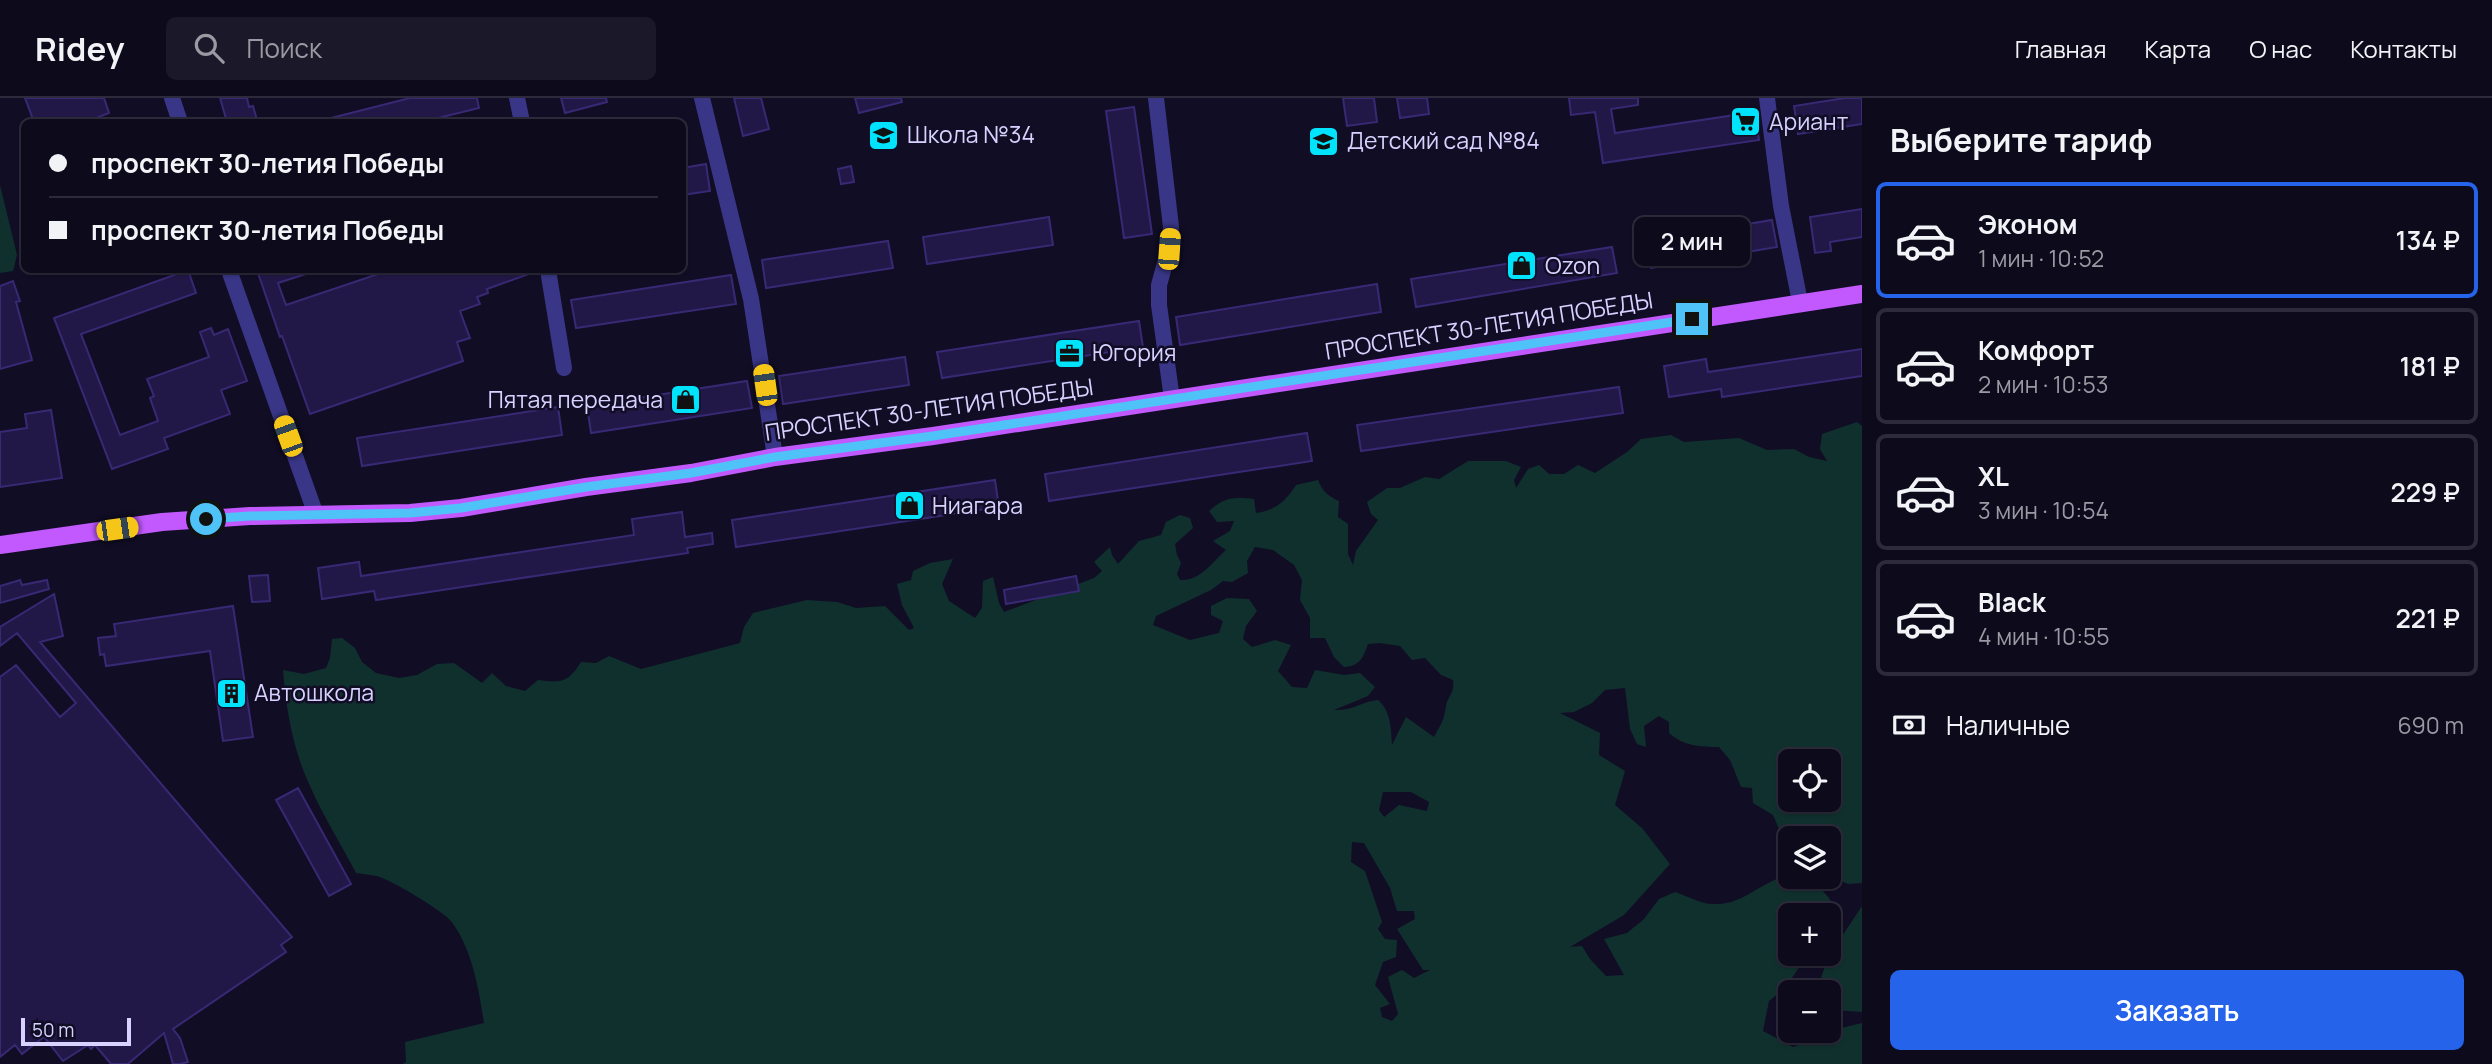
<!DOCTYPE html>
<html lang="ru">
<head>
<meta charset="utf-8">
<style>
	body { margin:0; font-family:Manrope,sans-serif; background:#1b1829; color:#f1f3f6; height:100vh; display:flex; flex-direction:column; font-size:26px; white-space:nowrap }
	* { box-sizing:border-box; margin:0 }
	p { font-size:23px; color:#9a9aa3 }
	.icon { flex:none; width:38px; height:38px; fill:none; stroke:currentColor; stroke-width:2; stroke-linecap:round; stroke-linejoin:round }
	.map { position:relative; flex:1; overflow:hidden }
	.side { display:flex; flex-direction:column; background:#0d0a1c; width:630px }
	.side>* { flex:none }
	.banner { position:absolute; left:21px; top:21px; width:665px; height:154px; border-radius:10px; box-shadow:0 2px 5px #0004,0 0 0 2px #2d2b3b; display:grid; align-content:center; height:154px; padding:0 28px; background:#0d0a1c }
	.buttons { position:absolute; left:1778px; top:651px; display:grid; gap:14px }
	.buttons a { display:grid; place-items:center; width:63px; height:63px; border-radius:10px; background:#0d0a1c; box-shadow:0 2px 5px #0004,0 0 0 2px #2d2b3b; font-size:35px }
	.scale { position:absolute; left:21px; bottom:18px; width:110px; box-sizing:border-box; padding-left:7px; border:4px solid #d7d2ff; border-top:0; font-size:19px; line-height:24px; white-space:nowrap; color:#d7d2ff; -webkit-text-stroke:5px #110d25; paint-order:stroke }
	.end { position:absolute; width:32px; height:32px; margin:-16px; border:9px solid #4fc3f7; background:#111; box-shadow:0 0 0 4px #111 }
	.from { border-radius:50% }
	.bubble { position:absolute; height:49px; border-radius:10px; background:#0d0a1c; box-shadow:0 2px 5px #0004,0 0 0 2px #2d2b3b; font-size:23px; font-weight:600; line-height:49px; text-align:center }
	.car { position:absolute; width:21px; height:42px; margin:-21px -10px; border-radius:9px; box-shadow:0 0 5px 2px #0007; background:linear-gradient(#f5c518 24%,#345 0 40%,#f5c518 0 76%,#345 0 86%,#f5c518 0) }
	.banner b { display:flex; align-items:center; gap:24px; height:66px; font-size:26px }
	.banner b+b { border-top:2px solid #2d2b3b }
	.banner i { width:18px; height:18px; background:#f1f3f6 }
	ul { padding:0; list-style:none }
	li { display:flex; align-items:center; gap:21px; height:116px; margin:0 14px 10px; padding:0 14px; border:4px solid #2d2b3b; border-radius:10px }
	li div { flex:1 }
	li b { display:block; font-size:26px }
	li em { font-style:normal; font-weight:600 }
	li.active { border-color:#2563eb }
	li>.icon { width:63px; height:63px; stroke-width:1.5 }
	h2 { padding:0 28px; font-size:32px; line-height:84px }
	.pay { display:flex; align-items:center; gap:18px; height:77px; padding:0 28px; font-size:26px }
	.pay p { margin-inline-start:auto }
	.action { display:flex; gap:14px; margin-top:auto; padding:14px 28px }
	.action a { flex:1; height:80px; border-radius:10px; background:#2563eb; color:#fff; font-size:28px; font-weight:600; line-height:80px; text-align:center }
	header { display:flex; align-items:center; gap:42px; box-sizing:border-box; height:98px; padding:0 35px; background:#0d0a1c; border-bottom:2px solid #2d2b3b }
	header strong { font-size:33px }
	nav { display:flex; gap:38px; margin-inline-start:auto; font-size:24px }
	.search { width:490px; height:63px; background:#1b1829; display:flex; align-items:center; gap:18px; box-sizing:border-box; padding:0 24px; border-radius:10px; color:#9a9aa3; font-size:26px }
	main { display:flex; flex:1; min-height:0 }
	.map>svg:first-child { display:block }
	.green { fill:#10302e; fill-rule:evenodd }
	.building { fill:#221847; stroke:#382974; stroke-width:2 }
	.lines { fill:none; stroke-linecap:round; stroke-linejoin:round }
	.minor { stroke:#393687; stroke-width:16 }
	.major { stroke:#c159ff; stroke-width:18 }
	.route { stroke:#4fc3f7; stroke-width:9 }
	.labels { text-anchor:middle; stroke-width:5; stroke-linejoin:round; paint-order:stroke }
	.poi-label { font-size:23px; fill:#d7d2ff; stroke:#110d25; text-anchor:start }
	.street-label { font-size:23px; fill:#d7d2ff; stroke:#110d25 }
</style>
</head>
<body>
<header>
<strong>Ridey</strong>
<div class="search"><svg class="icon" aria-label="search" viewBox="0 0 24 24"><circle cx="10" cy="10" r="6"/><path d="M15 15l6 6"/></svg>Поиск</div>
<nav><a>Главная</a><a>Карта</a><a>О нас</a><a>Контакты</a></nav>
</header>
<main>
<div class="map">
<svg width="1862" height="966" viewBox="0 0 1862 966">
	<rect width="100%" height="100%" fill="#110d25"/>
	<path class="green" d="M0,87L17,157L13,173L0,175Z
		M1857,324L1862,328V785L1848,786L1829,778V740H1790V752H1788L1773,717L1753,705L1752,690L1741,689L1730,662L1719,649C1701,649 1683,648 1669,635V624L1659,618L1644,628L1646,649L1637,646L1630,631L1625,590L1605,592L1592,605L1574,614L1560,615L1600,635L1599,657L1625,673L1615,707L1642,730L1670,766L1624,817L1570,849L1582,848L1590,861L1606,878L1624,877L1604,841L1627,835L1644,821L1659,801L1675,794C1687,798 1701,806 1713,806C1743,808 1762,782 1790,777V779C1814,779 1825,793 1837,812L1829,825V817H1790V856H1808L1786,889L1769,903L1763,933L1793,949L1837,931L1862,925V966H403L406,964L405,944L484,925C479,892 472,850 451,823C443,813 390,781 377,778C371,777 363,776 356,775C341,746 323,718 310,688C293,652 286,611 283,572L304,576L326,570L330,560L332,541L342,540L355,550L362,564L376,575L399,580L417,577L437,566L454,565L482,585L492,575L506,588L525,593L538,582C561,585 568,585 581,564L596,565L609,558L641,571L740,545L744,529L753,515L807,502L837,504L856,510L885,508L909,532L914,530L902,507L897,486L911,482L913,473L930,465L953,461L942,486L949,503L975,520L982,510L983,483L993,479L999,505L1004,514L1094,480L1102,473L1094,464L1110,449L1112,457L1118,466L1139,443L1161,437L1166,424L1180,417L1190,420L1193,430L1175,446L1177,457L1181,465L1177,476L1180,482C1201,483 1212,464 1226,452L1213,443L1230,433L1234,423L1217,424L1209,413C1225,399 1233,399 1254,401L1256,415C1276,412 1285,404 1296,387L1318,382C1323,394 1328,398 1339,403L1338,419L1348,426V456L1353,467L1356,453L1378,422L1371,416L1367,404L1387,390H1400L1425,379L1439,381L1468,363H1506L1521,369L1514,382L1516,390L1528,371L1539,367L1549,376H1564L1578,367L1595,375L1627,354L1641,341L1671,337L1684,344L1739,340L1767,352L1794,351L1809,359L1827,363L1820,351L1822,336ZM1255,449L1273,452L1294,467L1302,482L1300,502L1310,520V540H1325L1334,559L1344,569C1360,568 1363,560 1368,546L1380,545L1400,548L1412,562L1425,560L1441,577L1453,582C1455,596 1448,597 1446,608C1444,623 1441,626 1434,639L1406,619L1392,647C1391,631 1391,613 1378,602C1360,604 1353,613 1334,612L1368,598L1375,589L1360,575L1344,577L1315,572L1307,590L1292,589L1278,573L1291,547L1275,542L1252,549L1243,541L1246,528L1257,513L1249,501L1227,500L1211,508V517L1223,523L1219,535L1190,542L1153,527L1156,518L1211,492L1223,483L1232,484L1248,475L1247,463ZM1790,663H1829V702H1790ZM1383,694H1411L1429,704L1427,713L1399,707L1384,719L1379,712ZM1352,744L1364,745L1390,790L1397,813H1414L1415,821L1397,831L1423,872H1430L1414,880L1402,872L1388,879L1398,916L1392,923L1382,919L1380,910L1390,906L1375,887L1383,864L1396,859L1397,842L1385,841L1378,831L1382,824L1365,773L1351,764Z
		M1862,808V914L1833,912L1829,903V894H1825L1820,883L1828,859Z"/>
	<path class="building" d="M25,0H104L109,15L96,20L98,24H34Z
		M220,0H247L249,9L253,8L257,22L227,24Z
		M410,0H477L479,10L422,24H331V20Z
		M561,0H606L607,4L565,15Z
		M734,0H761L769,31L743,38Z
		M855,0H901L902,4L859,15Z
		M1343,0H1374L1377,24L1347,28Z
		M1397,0H1427L1429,16L1400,20Z
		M1569,0H1638V7L1611,11L1615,35L1755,14L1759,42L1603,65L1595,14L1571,17Z
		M1845,0H1862V26L1798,36L1794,8Z
		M1134,9L1152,136L1124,140L1106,13Z
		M706,66L710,93L682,97V70Z
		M851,68L854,84L841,86L838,71Z
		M1862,111V139L1830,144L1831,153L1815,155L1810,119Z
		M1049,119L1053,147L927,166L923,139Z
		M1772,122L1777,149L1651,170L1646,143Z
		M888,143L893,170L766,190L762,162Z
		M1612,149L1617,175L1416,209L1411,181Z
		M188,172L196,195L81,236L120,337L158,323L150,300L154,298L147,281L209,259L200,234L211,230L214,237L228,231L247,283L221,292L230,316L164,340L168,351L112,371L54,220Z
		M257,172H312V174L278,185L286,207L390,172L537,173L487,191L488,195L477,199L480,206L460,213L470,240L457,244L463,263L310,316L282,238L280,239Z
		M731,177L736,206L576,230L571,202Z
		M13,183L20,203L16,204L32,262L0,271V188Z
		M1377,186L1381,214L1180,247L1176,219Z
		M1139,223L1143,249L942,280L937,254Z
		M1862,251V278L1722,299L1721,291L1669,299L1664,268L1706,261L1708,274Z
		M905,259L909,287L783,306L779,278Z
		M747,283L752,310L591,335L587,308Z
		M1619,289L1623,315L1361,353L1357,327Z
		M558,309L562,337L362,368L357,340Z
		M51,312L62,380L0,389V334L27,330L25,316Z
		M1307,335L1312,363L1049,403L1045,376Z
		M995,382L999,409L736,449L732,422Z
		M682,414L685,439L712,435L713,446L687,450L688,455L376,502L374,493L322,501L318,470L359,464L361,478L634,437L632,421Z
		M268,477L270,503L252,504L249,478Z
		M1076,478L1079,493L1006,506L1004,492Z
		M20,482L22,487L47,482L49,491L0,505V488Z
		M54,496L63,538L40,544L292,839L281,847L286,854L173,931L180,940L188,964L180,966H173L164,935L128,966H111L95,947L91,951L88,947L63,963L44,939L22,956L15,947L0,959V579L16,567L60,619L76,605L17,535L0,548V529Z
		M233,508L253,639L223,643L210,553L106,568L104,556L100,557L98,540L116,538L114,526Z
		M298,690L351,786L329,798L276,702Z"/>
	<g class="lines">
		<path class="minor" d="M172,0L180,24
			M517,0L522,24
			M702,0L751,201L775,359
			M1156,0L1171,129L1169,151L1159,187V207L1172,301
			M1767,0L1781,108L1800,204
			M229,172L316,417
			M548,172L564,270"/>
		<path class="major" d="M0,447L162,424L250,418L410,415L461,410L586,389L691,375L775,359L933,338L1862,196"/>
	</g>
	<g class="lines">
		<path class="route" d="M206,421L250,418L410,415L461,410L586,389L691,375L775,359L933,338L1692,221"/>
	</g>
	<defs>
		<symbol id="supermarket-square" viewBox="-11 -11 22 22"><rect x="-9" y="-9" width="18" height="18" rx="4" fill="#00e3fd" stroke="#110d25"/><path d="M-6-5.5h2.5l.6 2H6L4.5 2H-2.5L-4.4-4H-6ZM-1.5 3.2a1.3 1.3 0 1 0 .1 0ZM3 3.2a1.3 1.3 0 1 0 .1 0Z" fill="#111"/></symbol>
		<symbol id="school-square" viewBox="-11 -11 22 22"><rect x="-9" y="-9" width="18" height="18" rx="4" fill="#00e3fd" stroke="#110d25"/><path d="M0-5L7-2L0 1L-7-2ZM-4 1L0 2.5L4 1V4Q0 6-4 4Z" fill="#111"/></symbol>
		<symbol id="shop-square" viewBox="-11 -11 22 22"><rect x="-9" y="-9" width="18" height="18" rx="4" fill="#00e3fd" stroke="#110d25"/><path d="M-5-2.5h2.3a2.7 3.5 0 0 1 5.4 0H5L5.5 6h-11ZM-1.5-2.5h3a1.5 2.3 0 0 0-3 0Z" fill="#111"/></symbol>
		<symbol id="office-square" viewBox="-11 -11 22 22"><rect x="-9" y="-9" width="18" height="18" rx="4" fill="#00e3fd" stroke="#110d25"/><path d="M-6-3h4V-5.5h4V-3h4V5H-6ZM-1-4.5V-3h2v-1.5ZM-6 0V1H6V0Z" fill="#111"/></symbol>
		<symbol id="building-square" viewBox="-11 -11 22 22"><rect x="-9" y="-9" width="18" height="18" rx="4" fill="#00e3fd" stroke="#110d25"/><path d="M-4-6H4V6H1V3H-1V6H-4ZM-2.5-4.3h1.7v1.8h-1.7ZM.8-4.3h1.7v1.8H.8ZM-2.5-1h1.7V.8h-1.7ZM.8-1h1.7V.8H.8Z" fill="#111"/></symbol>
	</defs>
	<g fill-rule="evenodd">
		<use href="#supermarket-square" x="1728" y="6" width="35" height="35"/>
		<use href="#school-square" x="866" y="20" width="35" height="35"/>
		<use href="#school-square" x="1306" y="26" width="35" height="35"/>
		<use href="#shop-square" x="1504" y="150" width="35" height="35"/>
		<use href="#office-square" x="1052" y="238" width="35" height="35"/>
		<use href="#shop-square" x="668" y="284" width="35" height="35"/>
		<use href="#shop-square" x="892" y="390" width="35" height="35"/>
		<use href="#building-square" x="214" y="578" width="35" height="35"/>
	</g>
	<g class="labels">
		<g class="poi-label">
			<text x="1769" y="32">Ариант</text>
			<text x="907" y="45">Школа №34</text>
			<text x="1347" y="51">Детский сад №84</text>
			<text x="1545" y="176">Ozon</text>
			<text x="1092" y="263">Югория</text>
			<text x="663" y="310" text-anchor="end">Пятая передача</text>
			<text x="932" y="416">Ниагара</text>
			<text x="254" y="603">Автошкола</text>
		</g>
		<g class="street-label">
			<text transform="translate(1489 228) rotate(-9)" y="8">ПРОСПЕКТ 30-ЛЕТИЯ ПОБЕДЫ</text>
			<text transform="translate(929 312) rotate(-8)" y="8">ПРОСПЕКТ 30-ЛЕТИЯ ПОБЕДЫ</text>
		</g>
	</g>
</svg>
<div class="buttons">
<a><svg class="icon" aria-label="locate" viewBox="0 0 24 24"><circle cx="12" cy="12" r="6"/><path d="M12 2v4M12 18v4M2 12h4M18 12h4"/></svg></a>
<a><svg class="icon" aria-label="layers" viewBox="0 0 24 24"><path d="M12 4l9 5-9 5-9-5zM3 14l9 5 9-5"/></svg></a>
<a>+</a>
<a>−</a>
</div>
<div class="scale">50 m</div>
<i class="end from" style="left:206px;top:421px"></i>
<i class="end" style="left:1692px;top:221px"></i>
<div class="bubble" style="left:1634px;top:119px;width:116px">2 мин</div>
<i class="car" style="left:1169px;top:151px;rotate:4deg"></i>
<i class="car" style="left:765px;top:287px;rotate:352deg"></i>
<i class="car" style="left:288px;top:338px;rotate:340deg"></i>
<i class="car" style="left:117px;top:431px;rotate:82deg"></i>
<div class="banner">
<b><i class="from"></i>проспект 30-летия Победы</b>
<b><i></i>проспект 30-летия Победы</b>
</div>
</div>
<section class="side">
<h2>Выберите тариф</h2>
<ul>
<li class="active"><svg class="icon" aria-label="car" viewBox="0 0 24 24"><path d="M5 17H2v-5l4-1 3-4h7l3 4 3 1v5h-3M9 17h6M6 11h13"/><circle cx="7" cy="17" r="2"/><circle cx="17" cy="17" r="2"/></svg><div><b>Эконом</b><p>1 мин · 10:52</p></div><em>134 ₽</em></li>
<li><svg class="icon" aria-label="car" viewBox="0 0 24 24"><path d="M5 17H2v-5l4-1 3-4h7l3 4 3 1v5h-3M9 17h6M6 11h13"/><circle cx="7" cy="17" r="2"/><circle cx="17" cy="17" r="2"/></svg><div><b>Комфорт</b><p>2 мин · 10:53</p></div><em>181 ₽</em></li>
<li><svg class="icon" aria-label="car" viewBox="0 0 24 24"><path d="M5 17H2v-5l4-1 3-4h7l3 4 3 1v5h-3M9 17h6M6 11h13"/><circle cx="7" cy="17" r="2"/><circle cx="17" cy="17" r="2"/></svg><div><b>XL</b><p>3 мин · 10:54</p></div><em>229 ₽</em></li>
<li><svg class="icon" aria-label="car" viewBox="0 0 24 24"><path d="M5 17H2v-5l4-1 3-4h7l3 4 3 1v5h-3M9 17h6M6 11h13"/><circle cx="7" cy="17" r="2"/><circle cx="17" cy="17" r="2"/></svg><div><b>Black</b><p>4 мин · 10:55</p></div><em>221 ₽</em></li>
</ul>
<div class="pay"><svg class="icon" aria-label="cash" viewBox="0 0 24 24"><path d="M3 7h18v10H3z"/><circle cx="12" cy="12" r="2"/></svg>Наличные<p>690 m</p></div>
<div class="action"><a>Заказать</a></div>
</section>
</main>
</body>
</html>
